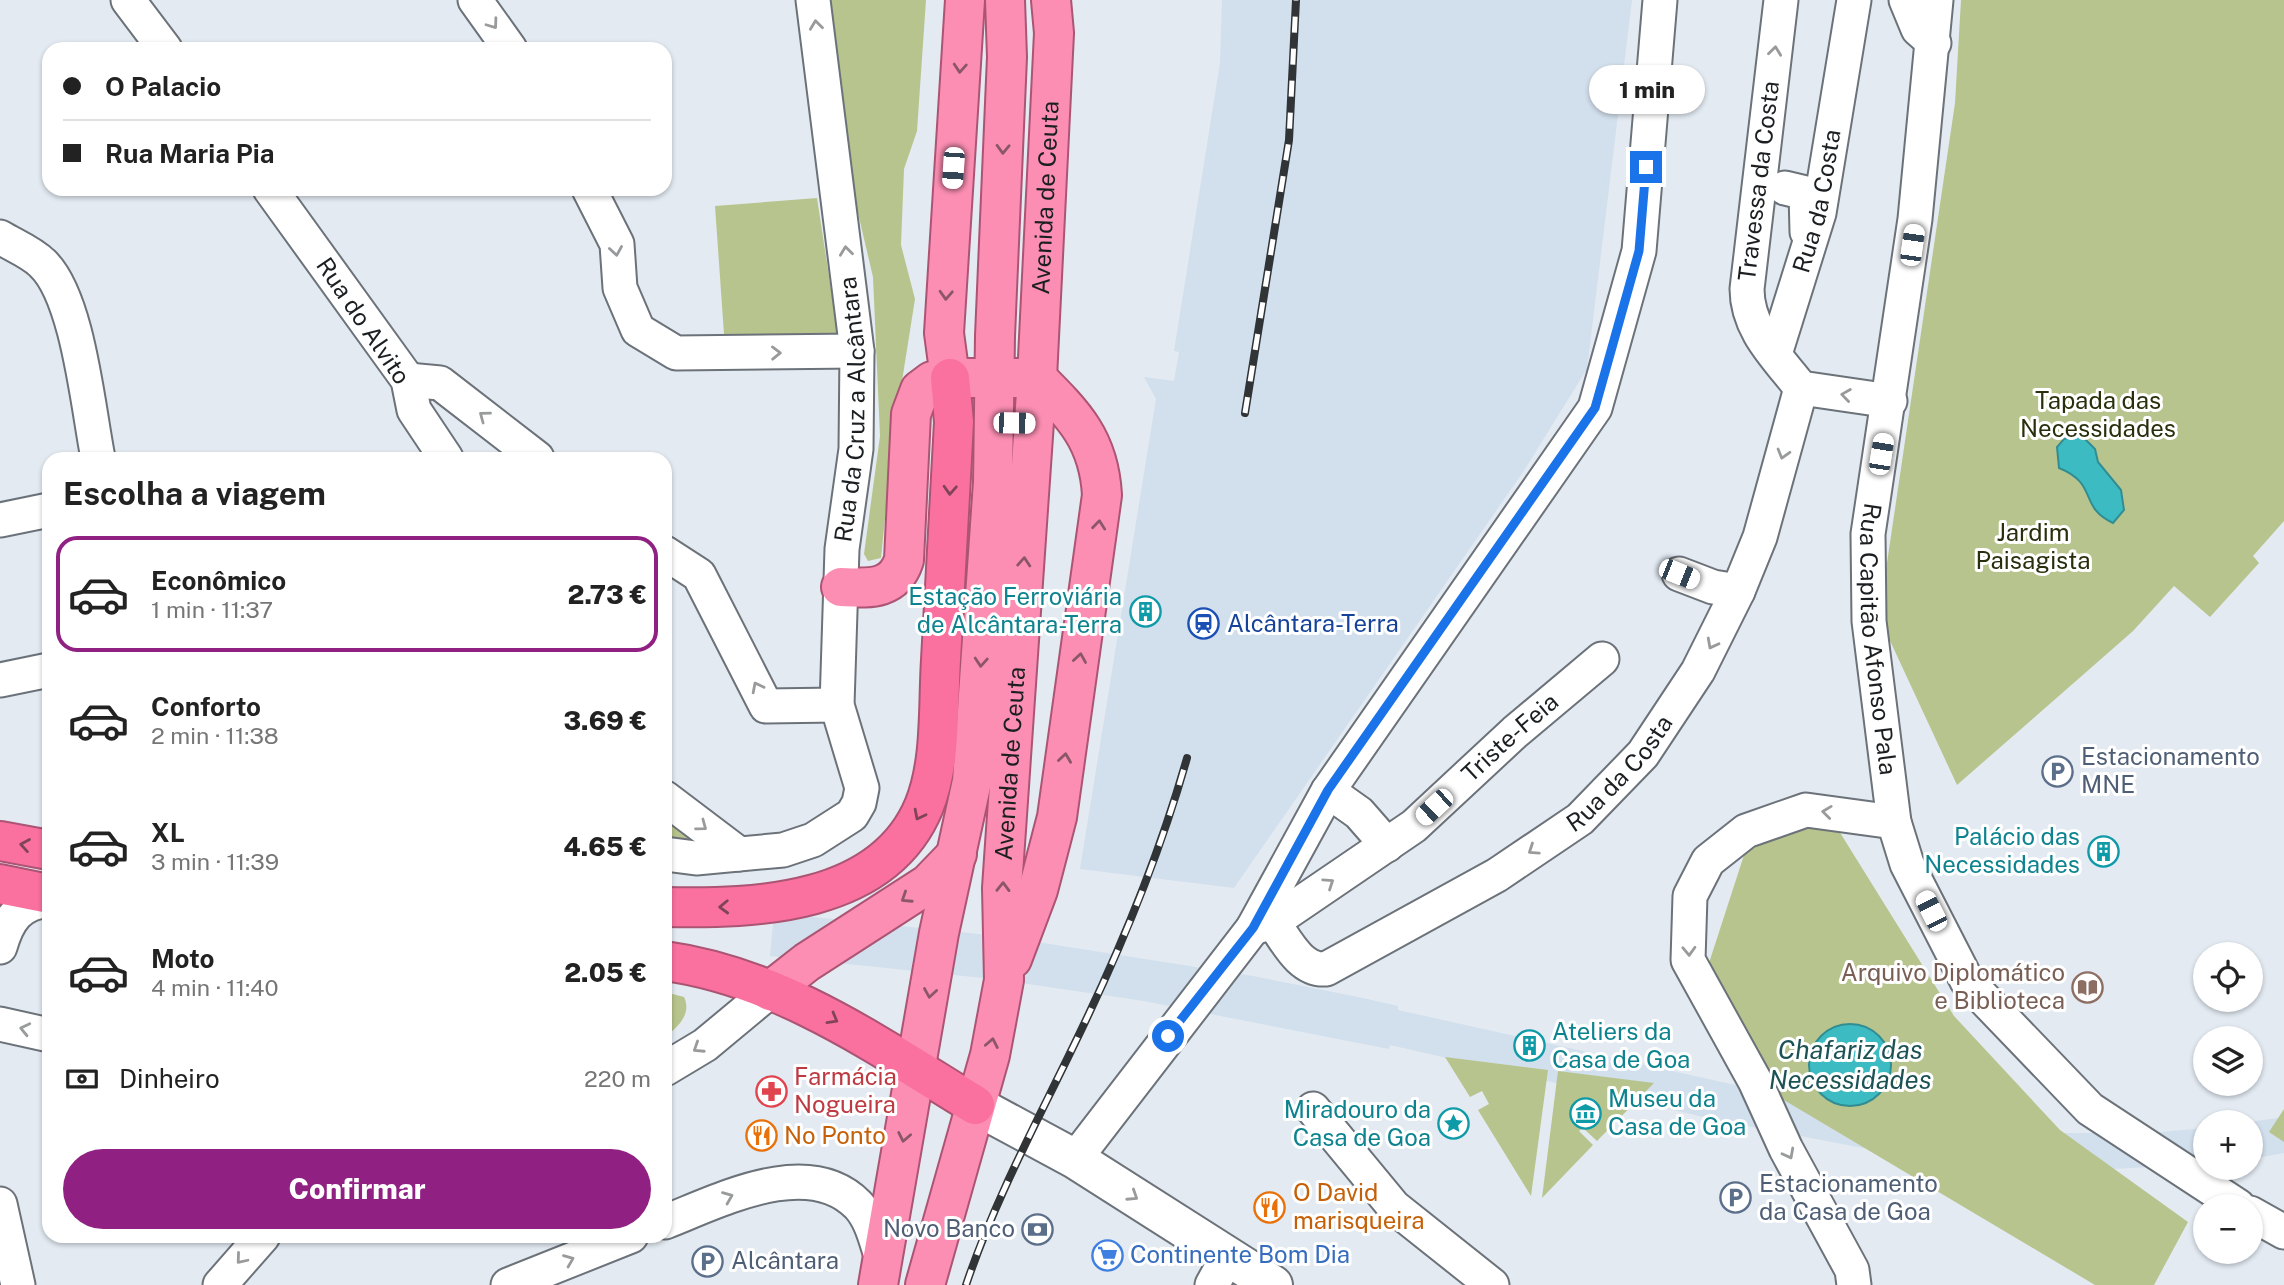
<!DOCTYPE html>
<html lang="pt">
<head>
<meta charset="utf-8">
<style>
	body { margin:0; font-family:"Public Sans",sans-serif; background:#f6f6f6; color:#222; height:100vh; display:flex; flex-direction:column; font-size:26px; white-space:nowrap }
	* { box-sizing:border-box; margin:0 }
	p { font-size:23px; color:#767676 }
	.icon { flex:none; width:38px; height:38px; fill:none; stroke:currentColor; stroke-width:2; stroke-linecap:round; stroke-linejoin:round }
	.map { position:relative; flex:1; overflow:hidden }
	.side { position:absolute; left:42px; top:452px; width:630px; height:791px; display:flex; flex-direction:column; background:#fff; border-radius:21px; box-shadow:0 2px 5px #0004 }
	.side>* { flex:none }
	.hud { position:absolute; left:42px; top:42px; width:630px; height:154px; border-radius:21px; box-shadow:0 2px 5px #0004; display:grid; align-content:center; height:154px; padding:0 21px; background:#fff }
	.buttons { position:absolute; left:2193px; top:942px; display:grid; gap:14px }
	.buttons a { display:grid; place-items:center; width:70px; height:70px; border-radius:50%; background:#fff; box-shadow:0 2px 5px #0004; font-size:35px }
	.end { position:absolute; width:32px; height:32px; margin:-16px; border:9px solid #1a73e8; background:#fff; box-shadow:0 0 0 4px #fff }
	.from { border-radius:50% }
	.bubble { position:absolute; height:49px; border-radius:24px; background:#fff; box-shadow:0 2px 5px #0004; font-size:23px; font-weight:800; line-height:49px; text-align:center }
	.car { position:absolute; width:21px; height:42px; margin:-21px -10px; border-radius:9px; box-shadow:0 0 5px 2px #0007; background:linear-gradient(#fff 24%,#345 0 40%,#fff 0 76%,#345 0 86%,#fff 0) }
	.hud b { display:flex; align-items:center; gap:24px; height:66px; font-size:26px }
	.hud b+b { border-top:2px solid #e0e0e0 }
	.hud i { width:18px; height:18px; background:#222 }
	ul { padding:0; list-style:none }
	li { display:flex; align-items:center; gap:21px; height:116px; margin:0 14px 10px; padding:0 7px; border:4px solid transparent; border-radius:21px }
	li div { flex:1 }
	li b { display:block; font-size:26px }
	li em { font-style:normal; font-weight:800 }
	li.selected { border-color:#902183 }
	li>.icon { width:63px; height:63px; stroke-width:1.5 }
	h2 { padding:0 21px; font-size:32px; line-height:84px }
	.pay { display:flex; align-items:center; gap:18px; height:77px; padding:0 21px; font-size:26px }
	.pay p { margin-inline-start:auto }
	.primary-button { display:flex; gap:14px; margin-top:auto; padding:14px 21px }
	.primary-button a { flex:1; height:80px; border-radius:42px; background:#902183; color:#fff; font-size:28px; font-weight:800; line-height:80px; text-align:center }
	.map>svg:first-child { display:block }
	.built { fill:#d2dfec }
	.green { fill:#b8c48d }
	.water { fill:#3cbcc2; stroke:#328d92; stroke-width:2 }
	.lines { fill:none; stroke-linecap:round; stroke-linejoin:round }
	.minor-casing { stroke:#6c7279; stroke-width:37 }
	.tertiary-casing { stroke:#6c7279; stroke-width:42 }
	.trunk-casing { stroke:#ac5473; stroke-width:42 }
	.motorway-casing { stroke:#ac5473; stroke-width:42 }
	.minor { stroke:#fff; stroke-width:33 }
	.tertiary { stroke:#fff; stroke-width:38 }
	.trunk { stroke:#fb8eb2; stroke-width:38 }
	.motorway { stroke:#fa719f; stroke-width:38 }
	.rail-casing { stroke:#313437; stroke-width:8 }
	.rail { stroke:#fff; stroke-width:5; stroke-dasharray:16; stroke-linecap:butt }
	.oneway { stroke:#999a9b }
	.oneway2 { stroke:#8c566a }
	.oneway3 { stroke:#80445a }
	.route { stroke:#1a73e8; stroke-width:9 }
	.labels { text-anchor:middle; stroke-width:6; stroke-linejoin:round; paint-order:stroke }
	.street-label { font-size:24px; fill:#1c1f21; stroke:#fff }
	.park-label { font-size:24px; fill:#292f0c; stroke:#fff }
	.culture-label { font-size:24px; fill:#0d838f; stroke:#fff; text-anchor:end }
	.transit-label { font-size:24px; fill:#164399; stroke:#fff; text-anchor:start }
	.service-label { font-size:24px; fill:#4e5e75; stroke:#fff; text-anchor:start }
	.education-label { font-size:24px; fill:#785e54; stroke:#fff; text-anchor:end }
	.health-label { font-size:24px; fill:#be3a42; stroke:#fff; text-anchor:start }
	.food-label { font-size:24px; fill:#c56008; stroke:#fff; text-anchor:start }
	.shop-label { font-size:24px; fill:#366cbe; stroke:#fff; text-anchor:start }
	.water-label { font-size:26px; font-style:italic; fill:#1d5255; stroke:#fff }
</style>
</head>
<body>
<div class="map">
<svg width="2284" height="1285" viewBox="0 0 2284 1285">
	<rect width="100%" height="100%" fill="#e3eaf2"/>
	<path class="built" d="M1222,0H1632L1587,369L1523,472L1234,888L1080,869L1156,399L1144,377L1174,381L1179,352L1174,351L1220,63Z
		M774,913L998,936L1253,976L1363,998L1398,1006V1010L1829,1106L2044,1133H2149L2205,1128V1164L2095,1170L1879,1151L1721,1121L1390,1045L1389,1049L1144,1001L993,979L770,956Z
		M2284,1117V1153L2251,1159L2250,1122Z"/>
	<path class="green" d="M831,0H926L917,131L904,169L901,245L915,299L893,438L881,558L868,561L864,554L880,436L873,277L842,145Z
		M1961,0H2284V521L2253,556L2259,563L2210,617L2174,586L2133,631L1957,785L1879,617L1955,103Z
		M817,198L838,335L725,348L715,206Z
		M665,808L717,846L665,839Z
		M1810,818L1839,831L1954,1016L2060,1130L2188,1222L2154,1285H2095L1774,1094L1708,966L1745,852Z
		M665,992L684,997C692,1014 678,1027 665,1037Z
		M1445,1057L1548,1070L1531,1196L1478,1110L1489,1104L1482,1091L1470,1097Z
		M1558,1071L1654,1083L1597,1141L1583,1128L1579,1131L1593,1145L1542,1198Z
		M2284,1109V1142L2269,1132Z"/>
	<path class="water" d="M2079,433L2095,449L2098,462L2121,490L2124,510L2113,523C2078,507 2099,484 2059,468L2057,447L2064,439Z
		M1809 1065a41 41 0 1 1 82 0a41 41 0 1 1-82 0Z"/>
	<g class="lines">
		<defs>
			<g id="minor">
				<path d="M128,0L165,49"/>
				<path d="M475,0L510,49"/>
				<path d="M1781,0L1747,289C1747,330 1778,358 1801,388L1890,401"/>
				<path d="M1906,0L1918,29L1934,43"/>
				<path id="s1" d="M1936,0L1915,219L1868,534L1869,621L1894,822L1907,864L1967,981L2090,1109L2238,1206"/>
				<path d="M1785,188L1806,193L1807,232"/>
				<path d="M270,189L408,380L414,410L446,458"/>
				<path d="M589,189L617,244L620,288L638,330L676,353L857,351"/>
				<path d="M0,237C13,245 31,252 42,263C78,296 88,408 98,458"/>
				<path id="s2" d="M1775,354L1819,213L1854,0"/>
				<path d="M408,380L440,383L537,458"/>
				<path d="M0,520L49,510"/>
				<path d="M665,553L699,575L766,706L837,705"/>
				<path d="M1679,574L1713,587L1738,591"/>
				<path d="M0,680L49,670"/>
				<path d="M1328,791L1359,813L1387,845"/>
				<path d="M665,798L739,854"/>
				<path id="s3" d="M665,854L696,858L783,850L813,840L852,815L859,803L862,788L837,705L842,549L856,449L857,351L813,0"/>
				<path id="s4" d="M1273,922C1286,940 1300,971 1326,969L1497,875L1580,819L1643,754L1698,671L1738,591L1760,537L1801,388"/>
				<path id="s5" d="M1253,928L1273,922L1414,826L1515,732L1602,659"/>
				<path d="M0,947C8,919 19,903 49,900"/>
				<path d="M0,1024L49,1035"/>
				<path d="M665,1069L705,1045L770,991"/>
				<path d="M1313,1109L1394,1207L1492,1285"/>
				<path d="M1075,1159L1253,928L1328,791L1595,408L1639,251L1660,0"/>
				<path d="M0,1204L18,1285"/>
				<path d="M2250,1213L2284,1232"/>
				<path d="M665,1222C719,1201 808,1154 858,1205C872,1220 876,1241 882,1259"/>
				<path d="M220,1285L263,1236"/>
				<path d="M508,1285L631,1236"/>
				<path d="M1212,1285L1227,1258"/>
				<path d="M1854,1285L1852,1270L1786,1149L1755,1081L1688,960L1690,896L1708,861L1746,831L1806,810L1894,822"/>
			</g>
			<path id="tertiary" d="M975,1105L1075,1159L1273,1285"/>
			<g id="trunk">
				<path d="M950,378L944,333L965,0"/>
				<path d="M841,587C869,588 894,591 904,560L911,414L920,390L932,381L950,378H1037C1074,415 1099,440 1102,495L1057,817L1038,890L1012,959"/>
				<path d="M770,991L807,962L928,884L957,854"/>
				<path d="M878,1285L939,933L972,781L993,482L995,336L1007,57L1005,0"/>
				<path id="s6" d="M925,1285L990,1055L1004,980L1002,888L1037,378L1054,33L1051,0"/>
			</g>
			<path id="motorway" d="M0,841L49,850
				M0,884L49,894
				M665,907C756,909 883,905 924,806C942,762 938,707 941,660C945,580 950,501 954,422L950,378
				M665,961C781,977 878,1046 975,1105"/>
		</defs>
		<use href="#minor" class="minor-casing"/>
		<use href="#tertiary" class="tertiary-casing"/>
		<use href="#trunk" class="trunk-casing"/>
		<use href="#motorway" class="motorway-casing"/>
		<use href="#minor" class="minor"/>
		<use href="#tertiary" class="tertiary"/>
		<use href="#trunk" class="trunk"/>
		<use href="#motorway" class="motorway"/>
		<defs>
			<path id="rail" d="M1245,413L1289,140L1296,0
				M966,1285C997,1193 1044,1109 1085,1022C1126,936 1161,850 1187,758"/>
		</defs>
		<use href="#rail" class="rail-casing"/>
		<use href="#rail" class="rail"/>
	</g>
	<defs><path id="oneway-chevron" d="M-2-3.5L2.5 0L-2 3.5" fill="none" stroke-width="1.6" stroke-linecap="round" stroke-linejoin="round" transform="scale(1.75)"/></defs>
	<g class="oneway">
		<use href="#oneway-chevron" transform="translate(493 24) rotate(54)"/>
		<use href="#oneway-chevron" transform="translate(816 25) rotate(-97)"/>
		<use href="#oneway-chevron" transform="translate(1775 51) rotate(-83)"/>
		<use href="#oneway-chevron" transform="translate(616 251) rotate(81)"/>
		<use href="#oneway-chevron" transform="translate(846 251) rotate(-97)"/>
		<use href="#oneway-chevron" transform="translate(776 353) rotate(-1)"/>
		<use href="#oneway-chevron" transform="translate(1846 395) rotate(-172)"/>
		<use href="#oneway-chevron" transform="translate(484 416) rotate(-143)"/>
		<use href="#oneway-chevron" transform="translate(1783 454) rotate(106)"/>
		<use href="#oneway-chevron" transform="translate(1712 644) rotate(118)"/>
		<use href="#oneway-chevron" transform="translate(757 687) rotate(-117)"/>
		<use href="#oneway-chevron" transform="translate(1827 812) rotate(-173)"/>
		<use href="#oneway-chevron" transform="translate(702 826) rotate(37)"/>
		<use href="#oneway-chevron" transform="translate(1533 850) rotate(146)"/>
		<use href="#oneway-chevron" transform="translate(1329 883) rotate(-34)"/>
		<use href="#oneway-chevron" transform="translate(1689 951) rotate(88)"/>
		<use href="#oneway-chevron" transform="translate(25 1029) rotate(-167)"/>
		<use href="#oneway-chevron" transform="translate(698 1048) rotate(147)"/>
		<use href="#oneway-chevron" transform="translate(1789 1154) rotate(62)"/>
		<use href="#oneway-chevron" transform="translate(1133 1196) rotate(33)"/>
		<use href="#oneway-chevron" transform="translate(728 1197) rotate(-22)"/>
		<use href="#oneway-chevron" transform="translate(241 1259) rotate(130)"/>
		<use href="#oneway-chevron" transform="translate(569 1260) rotate(-22)"/>
	</g>
	<g class="oneway2">
		<use href="#oneway-chevron" transform="translate(960 68) rotate(94)"/>
		<use href="#oneway-chevron" transform="translate(1003 149) rotate(92)"/>
		<use href="#oneway-chevron" transform="translate(946 295) rotate(93)"/>
		<use href="#oneway-chevron" transform="translate(1099 525) rotate(-84)"/>
		<use href="#oneway-chevron" transform="translate(1024 562) rotate(-86)"/>
		<use href="#oneway-chevron" transform="translate(1080 658) rotate(-81)"/>
		<use href="#oneway-chevron" transform="translate(981 662) rotate(94)"/>
		<use href="#oneway-chevron" transform="translate(1065 758) rotate(-82)"/>
		<use href="#oneway-chevron" transform="translate(1003 887) rotate(-89)"/>
		<use href="#oneway-chevron" transform="translate(906 898) rotate(147)"/>
		<use href="#oneway-chevron" transform="translate(930 993) rotate(99)"/>
		<use href="#oneway-chevron" transform="translate(992 1043) rotate(-79)"/>
		<use href="#oneway-chevron" transform="translate(904 1137) rotate(101)"/>
	</g>
	<g class="oneway3">
		<use href="#oneway-chevron" transform="translate(950 490) rotate(93)"/>
		<use href="#oneway-chevron" transform="translate(919 815) rotate(117)"/>
		<use href="#oneway-chevron" transform="translate(25 845) rotate(-170)"/>
		<use href="#oneway-chevron" transform="translate(724 907) rotate(178)"/>
		<use href="#oneway-chevron" transform="translate(833 1019) rotate(30)"/>
	</g>
	<g class="lines">
		<path class="route" d="M1168,1036L1253,928L1328,790L1595,408L1639,251L1646,167"/>
	</g>
	<defs>
		<symbol id="building-ring" viewBox="-11 -11 22 22"><circle r="9.5" fill="#fff" stroke="#0f9aa8" stroke-width="1.5"/><path d="M-4-6H4V6H1V3H-1V6H-4ZM-2.5-4.3h1.7v1.8h-1.7ZM.8-4.3h1.7v1.8H.8ZM-2.5-1h1.7V.8h-1.7ZM.8-1h1.7V.8H.8Z" fill="#0f9aa8"/></symbol>
		<symbol id="station-ring" viewBox="-11 -11 22 22"><circle r="9.5" fill="#fff" stroke="#1a4fb4" stroke-width="1.5"/><path d="M-3-6H3Q5-6 5-4V2Q5 4 3 4L4.5 6H3L1.5 4h-3L-3 6H-4.5L-3 4Q-5 4-5 2V-4Q-5-6-3-6ZM-3.5-4v3h7v-3ZM-3.5 1v1.5H-2V1ZM2 1v1.5H3.5V1Z" fill="#1a4fb4"/></symbol>
		<symbol id="parking-ring" viewBox="-11 -11 22 22"><circle r="9.5" fill="#fff" stroke="#5c6f8a" stroke-width="1.5"/><path d="M-3.5-5.5H1a3.5 3.5 0 0 1 0 7H-1V5.5H-3.5ZM-1-3.4V-.6H.8a1.4 1.4 0 0 0 0-2.8Z" fill="#5c6f8a"/></symbol>
		<symbol id="library-ring" viewBox="-11 -11 22 22"><circle r="9.5" fill="#fff" stroke="#8d6e63" stroke-width="1.5"/><path d="M-6-4Q-3-5.5-.7-3.5V5Q-3 3-6 4ZM6-4Q3-5.5 .7-3.5V5Q3 3 6 4Z" fill="#8d6e63"/></symbol>
		<symbol id="pharmacy-ring" viewBox="-11 -11 22 22"><circle r="9.5" fill="#fff" stroke="#e0444e" stroke-width="1.5"/><path d="M-2-6h4v4h4v4h-4v4h-4v-4h-4v-4h4Z" fill="#e0444e"/></symbol>
		<symbol id="museum-ring" viewBox="-11 -11 22 22"><circle r="9.5" fill="#fff" stroke="#0f9aa8" stroke-width="1.5"/><path d="M0-6L6-3V-2H-6V-3ZM-5-1h2V3h-2ZM-1-1h2V3h-2ZM3-1h2V3H3ZM-6 4H6V6H-6Z" fill="#0f9aa8"/></symbol>
		<symbol id="sight-ring" viewBox="-11 -11 22 22"><circle r="9.5" fill="#fff" stroke="#0f9aa8" stroke-width="1.5"/><path d="M0-6L1.8-2.2L6-1.7L2.9 1.2L3.7 5.4L0 3.3L-3.7 5.4L-2.9 1.2L-6-1.7L-1.8-2.2Z" fill="#0f9aa8"/></symbol>
		<symbol id="restaurant-ring" viewBox="-11 -11 22 22"><circle r="9.5" fill="#fff" stroke="#e8710a" stroke-width="1.5"/><path d="M-5-6h1v4h1v-4h1v4h1v-4h1v5L-1.5 .5V6h-2V.5L-5-1ZM5-6V6H3V1.5H1.5Q1.5-4 5-6Z" fill="#e8710a"/></symbol>
		<symbol id="bank-ring" viewBox="-11 -11 22 22"><circle r="9.5" fill="#fff" stroke="#5c6f8a" stroke-width="1.5"/><path d="M-6-4H6V4H-6ZM0-2.3a2.3 2.3 0 1 0 0 4.6a2.3 2.3 0 1 0 0-4.6Z" fill="#5c6f8a"/></symbol>
		<symbol id="supermarket-ring" viewBox="-11 -11 22 22"><circle r="9.5" fill="#fff" stroke="#3f7fe0" stroke-width="1.5"/><path d="M-6-5.5h2.5l.6 2H6L4.5 2H-2.5L-4.4-4H-6ZM-1.5 3.2a1.3 1.3 0 1 0 .1 0ZM3 3.2a1.3 1.3 0 1 0 .1 0Z" fill="#3f7fe0"/></symbol>
	</defs>
	<g fill-rule="evenodd">
		<use href="#building-ring" x="1128" y="594" width="35" height="35"/>
		<use href="#station-ring" x="1186" y="606" width="35" height="35"/>
		<use href="#parking-ring" x="2040" y="754" width="35" height="35"/>
		<use href="#building-ring" x="2086" y="834" width="35" height="35"/>
		<use href="#library-ring" x="2070" y="970" width="35" height="35"/>
		<use href="#building-ring" x="1512" y="1028" width="35" height="35"/>
		<use href="#pharmacy-ring" x="754" y="1074" width="35" height="35"/>
		<use href="#museum-ring" x="1568" y="1096" width="35" height="35"/>
		<use href="#sight-ring" x="1436" y="1106" width="35" height="35"/>
		<use href="#restaurant-ring" x="744" y="1118" width="35" height="35"/>
		<use href="#parking-ring" x="1718" y="1180" width="35" height="35"/>
		<use href="#restaurant-ring" x="1252" y="1190" width="35" height="35"/>
		<use href="#bank-ring" x="1020" y="1212" width="35" height="35"/>
		<use href="#supermarket-ring" x="1090" y="1238" width="35" height="35"/>
		<use href="#parking-ring" x="690" y="1244" width="35" height="35"/>
	</g>
	<g class="labels">
		<g class="street-label">
			<text transform="translate(1759 181) rotate(-83)" y="8">Travessa da Costa</text>
			<text dy="8" stroke="none"><textPath href="#s6" startOffset="1099">Avenida de Ceuta</textPath></text>
			<text dy="8" stroke="none"><textPath href="#s2" startOffset="159">Rua da Costa</textPath></text>
			<text transform="translate(363 321) rotate(56)" y="8">Rua do Alvito</text>
			<text dy="8" stroke="none"><textPath href="#s3" startOffset="609">Rua da Cruz a Alcântara</textPath></text>
			<text dy="8" stroke="none"><textPath href="#s1" startOffset="644">Rua Capitão Afonso Pala</textPath></text>
			<text dy="8" stroke="none"><textPath href="#s5" startOffset="322">Triste-Feia</textPath></text>
			<text dy="8" stroke="none"><textPath href="#s6" startOffset="532">Avenida de Ceuta</textPath></text>
			<text dy="8" stroke="none"><textPath href="#s4" startOffset="430">Rua da Costa</textPath></text>
		</g>
		<g class="park-label">
			<text x="2098" y="409">Tapada das<tspan x="2098" dy="28">Necessidades</tspan></text>
			<text x="2033" y="541">Jardim<tspan x="2033" dy="28">Paisagista</tspan></text>
		</g>
		<g class="culture-label">
			<text x="1122" y="605">Estação Ferroviária<tspan x="1122" dy="28">de Alcântara-Terra</tspan></text>
			<text x="2080" y="845">Palácio das<tspan x="2080" dy="28">Necessidades</tspan></text>
			<text x="1552" y="1040" text-anchor="start">Ateliers da<tspan x="1552" dy="28">Casa de Goa</tspan></text>
			<text x="1608" y="1107" text-anchor="start">Museu da<tspan x="1608" dy="28">Casa de Goa</tspan></text>
			<text x="1431" y="1118">Miradouro da<tspan x="1431" dy="28">Casa de Goa</tspan></text>
		</g>
		<g class="transit-label">
			<text x="1227" y="632">Alcântara-Terra</text>
		</g>
		<g class="service-label">
			<text x="2081" y="765">Estacionamento<tspan x="2081" dy="28">MNE</tspan></text>
			<text x="1759" y="1192">Estacionamento<tspan x="1759" dy="28">da Casa de Goa</tspan></text>
			<text x="1015" y="1237" text-anchor="end">Novo Banco</text>
			<text x="731" y="1269">Alcântara</text>
		</g>
		<g class="education-label">
			<text x="2065" y="981">Arquivo Diplomático<tspan x="2065" dy="28">e Biblioteca</tspan></text>
		</g>
		<g class="health-label">
			<text x="794" y="1085">Farmácia<tspan x="794" dy="28">Nogueira</tspan></text>
		</g>
		<g class="food-label">
			<text x="784" y="1144">No Ponto</text>
			<text x="1293" y="1201">O David<tspan x="1293" dy="28">marisqueira</tspan></text>
		</g>
		<g class="shop-label">
			<text x="1130" y="1263">Continente Bom Dia</text>
		</g>
		<g class="water-label">
			<text x="1850" y="1059">Chafariz das<tspan x="1850" dy="30">Necessidades</tspan></text>
		</g>
	</g>
</svg>
<div class="buttons">
<a><svg class="icon" aria-label="locate" viewBox="0 0 24 24"><circle cx="12" cy="12" r="6"/><path d="M12 2v4M12 18v4M2 12h4M18 12h4"/></svg></a>
<a><svg class="icon" aria-label="layers" viewBox="0 0 24 24"><path d="M12 4l9 5-9 5-9-5zM3 14l9 5 9-5"/></svg></a>
<a>+</a>
<a>−</a>
</div>
<i class="end from" style="left:1168px;top:1036px"></i>
<i class="end" style="left:1646px;top:167px"></i>
<div class="bubble" style="left:1589px;top:65px;width:116px">1 min</div>
<i class="car" style="left:953px;top:168px;rotate:184deg"></i>
<i class="car" style="left:1912px;top:245px;rotate:8deg"></i>
<i class="car" style="left:1014px;top:423px;rotate:91deg"></i>
<i class="car" style="left:1881px;top:454px;rotate:9deg"></i>
<i class="car" style="left:1679px;top:574px;rotate:112deg"></i>
<i class="car" style="left:1434px;top:807px;rotate:227deg"></i>
<i class="car" style="left:1931px;top:911px;rotate:333deg"></i>
<div class="hud">
<b><i class="from"></i>O Palacio</b>
<b><i></i>Rua Maria Pia</b>
</div>
<section class="side">
<h2>Escolha a viagem</h2>
<ul>
<li class="selected"><svg class="icon" aria-label="car" viewBox="0 0 24 24"><path d="M5 17H2v-5l4-1 3-4h7l3 4 3 1v5h-3M9 17h6M6 11h13"/><circle cx="7" cy="17" r="2"/><circle cx="17" cy="17" r="2"/></svg><div><b>Econômico</b><p>1 min · 11:37</p></div><em>2.73 €</em></li>
<li><svg class="icon" aria-label="car" viewBox="0 0 24 24"><path d="M5 17H2v-5l4-1 3-4h7l3 4 3 1v5h-3M9 17h6M6 11h13"/><circle cx="7" cy="17" r="2"/><circle cx="17" cy="17" r="2"/></svg><div><b>Conforto</b><p>2 min · 11:38</p></div><em>3.69 €</em></li>
<li><svg class="icon" aria-label="car" viewBox="0 0 24 24"><path d="M5 17H2v-5l4-1 3-4h7l3 4 3 1v5h-3M9 17h6M6 11h13"/><circle cx="7" cy="17" r="2"/><circle cx="17" cy="17" r="2"/></svg><div><b>XL</b><p>3 min · 11:39</p></div><em>4.65 €</em></li>
<li><svg class="icon" aria-label="car" viewBox="0 0 24 24"><path d="M5 17H2v-5l4-1 3-4h7l3 4 3 1v5h-3M9 17h6M6 11h13"/><circle cx="7" cy="17" r="2"/><circle cx="17" cy="17" r="2"/></svg><div><b>Moto</b><p>4 min · 11:40</p></div><em>2.05 €</em></li>
</ul>
<div class="pay"><svg class="icon" aria-label="cash" viewBox="0 0 24 24"><path d="M3 7h18v10H3z"/><circle cx="12" cy="12" r="2"/></svg>Dinheiro<p>220 m</p></div>
<div class="primary-button"><a>Confirmar</a></div>
</section>
</div>
</body>
</html>
